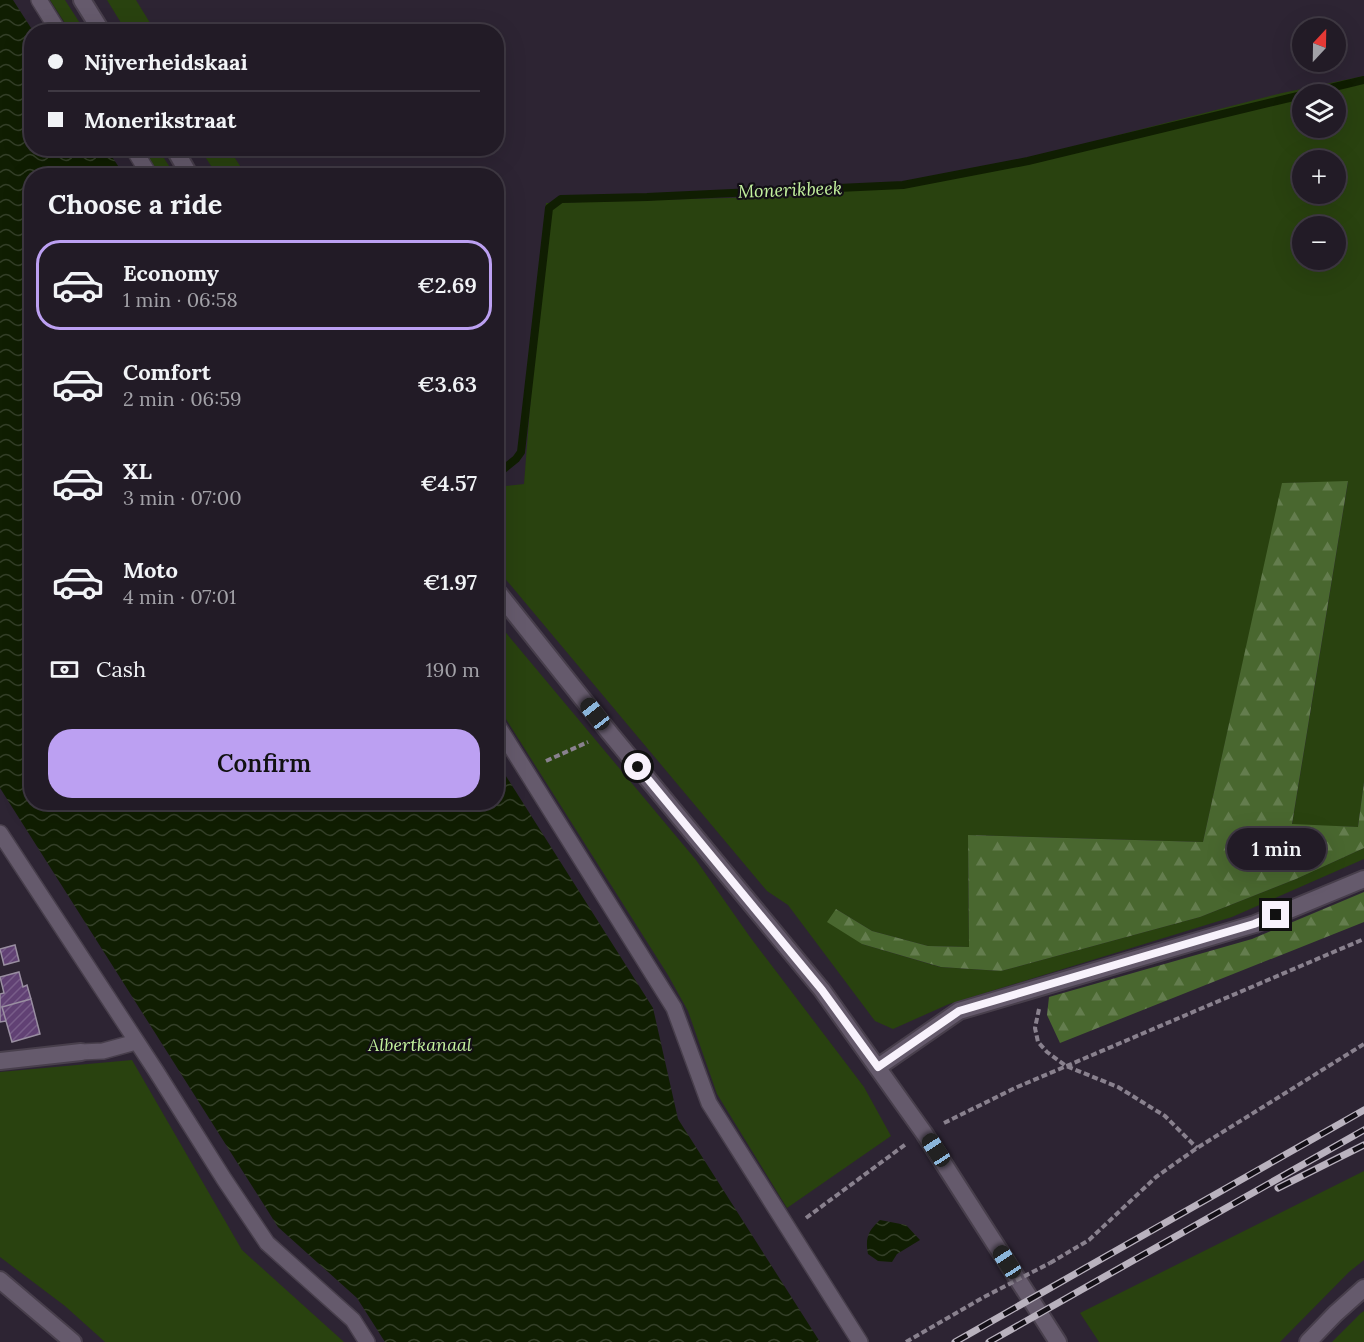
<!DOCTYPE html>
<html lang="en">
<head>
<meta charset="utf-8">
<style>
	body { margin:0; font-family:Lora,serif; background:#2a242e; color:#f1f3f6; height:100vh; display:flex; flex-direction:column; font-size:22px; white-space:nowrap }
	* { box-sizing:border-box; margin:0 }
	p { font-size:20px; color:#a2a1a7 }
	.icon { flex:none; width:33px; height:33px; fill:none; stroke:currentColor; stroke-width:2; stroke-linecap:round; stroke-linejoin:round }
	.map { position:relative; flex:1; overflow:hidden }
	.panel { position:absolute; left:24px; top:168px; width:480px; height:642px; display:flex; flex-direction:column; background:#221b26; border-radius:24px; box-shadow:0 6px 24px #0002,0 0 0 2px #3f3943 }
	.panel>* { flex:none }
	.banner { position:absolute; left:24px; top:24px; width:480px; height:132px; border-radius:24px; box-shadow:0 6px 24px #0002,0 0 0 2px #3f3943; display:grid; align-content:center; height:132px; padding:0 24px; background:#221b26 }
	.needle { width:39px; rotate:22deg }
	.fabs { position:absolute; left:1292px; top:18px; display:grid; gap:12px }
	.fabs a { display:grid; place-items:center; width:54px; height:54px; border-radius:50%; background:#221b26; box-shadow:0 6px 24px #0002,0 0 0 2px #3f3943; font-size:30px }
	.end { position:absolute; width:27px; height:27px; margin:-14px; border:8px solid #f8f2fc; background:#111; box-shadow:0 0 0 3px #111 }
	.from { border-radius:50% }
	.bubble { position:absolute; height:42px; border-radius:21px; background:#221b26; box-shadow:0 6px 24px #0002,0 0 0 2px #3f3943; font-size:20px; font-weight:600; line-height:42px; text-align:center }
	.car { position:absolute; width:18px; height:36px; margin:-18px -9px; border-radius:8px; box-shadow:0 0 4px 2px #0007; background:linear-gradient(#222 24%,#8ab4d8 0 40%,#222 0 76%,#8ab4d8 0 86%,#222 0) }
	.banner b { display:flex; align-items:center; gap:21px; height:57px; font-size:22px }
	.banner b+b { border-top:2px solid #3f3943 }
	.banner i { width:15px; height:15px; background:#f1f3f6 }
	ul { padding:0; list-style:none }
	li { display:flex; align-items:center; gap:18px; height:90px; margin:0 12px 9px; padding:0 12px; border:3px solid transparent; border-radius:24px }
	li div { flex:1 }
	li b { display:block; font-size:22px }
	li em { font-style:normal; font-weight:600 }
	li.on { border-color:#bca0f2 }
	li>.icon { width:54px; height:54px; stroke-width:1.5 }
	h2 { padding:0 24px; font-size:27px; line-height:72px }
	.pay { display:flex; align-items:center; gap:15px; height:66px; padding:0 24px; font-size:22px }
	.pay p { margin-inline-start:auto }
	.button { display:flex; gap:12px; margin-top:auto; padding:12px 24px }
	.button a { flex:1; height:69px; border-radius:24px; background:#bca0f2; color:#111; font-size:24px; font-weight:600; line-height:69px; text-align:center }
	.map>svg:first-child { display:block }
	.grass { fill:#29420f; fill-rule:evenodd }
	.forest { fill:url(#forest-firs) }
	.water { fill:url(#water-waves) }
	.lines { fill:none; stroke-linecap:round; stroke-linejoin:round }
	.stream { stroke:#101e02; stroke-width:8 }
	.building { fill:url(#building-hatch); stroke:#998ea1; stroke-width:1.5 }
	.service-casing { stroke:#483f4c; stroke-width:18 }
	.minor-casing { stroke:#483f4c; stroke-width:20 }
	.path { stroke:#89818e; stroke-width:4; stroke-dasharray:6 3; stroke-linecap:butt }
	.service { stroke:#655a6c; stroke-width:15 }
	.minor { stroke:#655a6c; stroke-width:16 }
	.rail-casing { stroke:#b9b2be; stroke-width:7 }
	.rail { stroke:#130f16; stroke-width:4.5; stroke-dasharray:14; stroke-linecap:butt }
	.path-bridge { stroke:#89818e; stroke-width:4; stroke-dasharray:6 3; stroke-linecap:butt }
	.route { stroke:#f8f2fc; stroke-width:8 }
	.labels { text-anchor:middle; stroke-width:4.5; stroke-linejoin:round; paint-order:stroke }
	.water-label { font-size:18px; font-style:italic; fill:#c3f29e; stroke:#130f16 }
</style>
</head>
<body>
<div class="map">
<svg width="1364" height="1342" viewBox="0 0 1364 1342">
	<defs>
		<pattern id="forest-firs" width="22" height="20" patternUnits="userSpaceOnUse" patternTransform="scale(1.5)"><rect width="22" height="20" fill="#49672f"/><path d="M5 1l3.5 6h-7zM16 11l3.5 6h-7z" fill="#647d4e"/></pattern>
		<pattern id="water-waves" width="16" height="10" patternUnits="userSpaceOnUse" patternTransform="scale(1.5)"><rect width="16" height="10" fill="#101e02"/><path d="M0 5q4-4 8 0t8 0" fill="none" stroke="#343f28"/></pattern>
		<pattern id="building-hatch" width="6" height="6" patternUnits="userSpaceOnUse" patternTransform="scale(1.5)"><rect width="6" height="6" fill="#614174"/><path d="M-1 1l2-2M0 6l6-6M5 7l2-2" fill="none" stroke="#785d89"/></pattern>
	</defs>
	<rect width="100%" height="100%" fill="#2d2433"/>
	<path class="grass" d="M50,0H65L85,31H70Z
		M107,0H136L155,31H126Z
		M1364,76V782L1358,827L1292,825L1348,482L1283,483L1203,842L968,835L969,947L928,946L872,931L836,909L862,944L940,967L1001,971L1200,917L1296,879L1364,848V859L1232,917L949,1004L893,1029L875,1021L788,905L767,891L497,569L496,487L524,484L546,203L801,196L967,174L1282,93ZM1302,94H1335V128H1302ZM1302,160H1335V194H1302ZM1302,226H1335V260H1302Z
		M143,149H158L175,175H160Z
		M200,149H229L246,175H217Z
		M497,622L696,860L750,937L864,1087L891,1136L787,1208L717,1094L688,1011L668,975L497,705Z
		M132,1060L242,1250L344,1342H105L65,1306L0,1257V1072Z
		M1364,1171V1260L1349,1272L1280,1342H1099L1080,1313Z
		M1364,1311V1342H1332L1361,1313Z"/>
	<path class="forest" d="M1348,481L1292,824L1358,827L1364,782V848L1296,879L1200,917L1001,971L941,967L862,944L827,922L836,909L872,931L928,946L969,947L968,835L1203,842L1282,483Z
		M1364,892V922L1060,1043L1047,1015L1049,997L1252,939Z"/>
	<path class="water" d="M0,0H13L33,31L32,148L107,149L124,175L32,176V802H496L497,762L653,1008L678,1119L820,1342H385L357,1298L278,1227L0,788Z
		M880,1220L906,1225L920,1240L897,1254L892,1262L878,1261L868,1254C865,1238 868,1231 880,1220Z"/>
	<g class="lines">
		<path class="stream" d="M1305,94L1364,80
			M496,475L516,459L521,452L549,208L561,199L647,197L903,185L1028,161L1302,95"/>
	</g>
	<path class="building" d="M15,945L19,961L4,965L0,949Z
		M19,972L23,987L27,985L31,999L2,1007L6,1021L0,1022V994L4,993L0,977Z
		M31,999L40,1034L12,1042L2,1007Z"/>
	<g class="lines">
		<defs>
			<path id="service" d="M39,0L59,32
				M133,148L150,176
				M496,723L674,1008L709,1103L860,1342
				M0,833L156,1071L224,1179L267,1243L353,1320L367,1342
				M81,1052L103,1051L136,1042"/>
			<path id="minor" d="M82,0L102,32
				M174,148L190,176
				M496,590L609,732L822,990L924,1133L1058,1342
				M0,1061L81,1052
				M878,1067L959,1011L1255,924L1364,879
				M0,1280L73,1342
				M1308,1342L1335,1314L1364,1288"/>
		</defs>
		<use href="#service" class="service-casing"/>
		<use href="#minor" class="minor-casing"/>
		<path class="path" d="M546,761L588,742
			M1039,1009L1035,1028L1038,1042L1047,1052L1066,1066L1118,1087L1165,1116L1197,1148
			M944,1123L1015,1088L1364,939
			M806,1218L906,1144
			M1050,1263L1089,1240L1156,1177L1197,1148L1364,1044
			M906,1342L984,1297"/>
		<use href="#service" class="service"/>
		<use href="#minor" class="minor"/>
		<defs>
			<path id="rail" d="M1278,1188L1364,1145
				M955,1342L1364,1110
				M989,1342L1364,1130"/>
		</defs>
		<use href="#rail" class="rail-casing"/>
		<use href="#rail" class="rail"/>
		<path class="path-bridge" d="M984,1297L1050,1263"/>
	</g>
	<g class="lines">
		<path class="route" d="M638,767L822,990L878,1067L959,1011L1254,924L1276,915"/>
	</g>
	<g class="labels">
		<g class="water-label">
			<text transform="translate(790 190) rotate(-2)" y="6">Monerikbeek</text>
			<text x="420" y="1051">Albertkanaal</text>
		</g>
	</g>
</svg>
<div class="fabs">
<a><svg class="needle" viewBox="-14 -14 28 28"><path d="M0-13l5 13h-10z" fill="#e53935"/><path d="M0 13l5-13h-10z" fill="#a2a1a7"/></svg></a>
<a><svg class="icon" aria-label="layers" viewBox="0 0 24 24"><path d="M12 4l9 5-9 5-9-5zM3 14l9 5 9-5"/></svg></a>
<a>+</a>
<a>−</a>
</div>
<i class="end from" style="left:638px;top:767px"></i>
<i class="end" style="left:1276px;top:915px"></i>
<div class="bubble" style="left:1227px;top:828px;width:99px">1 min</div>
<i class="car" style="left:595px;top:714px;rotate:322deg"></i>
<i class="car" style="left:936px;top:1150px;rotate:327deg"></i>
<i class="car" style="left:1007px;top:1262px;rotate:327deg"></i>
<div class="banner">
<b><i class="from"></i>Nijverheidskaai</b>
<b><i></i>Monerikstraat</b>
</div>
<section class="panel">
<h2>Choose a ride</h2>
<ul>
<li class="on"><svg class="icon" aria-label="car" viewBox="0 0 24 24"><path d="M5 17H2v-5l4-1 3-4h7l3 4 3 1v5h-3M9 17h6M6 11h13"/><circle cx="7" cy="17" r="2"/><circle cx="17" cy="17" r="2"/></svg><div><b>Economy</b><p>1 min · 06:58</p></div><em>€2.69</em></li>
<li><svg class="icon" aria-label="car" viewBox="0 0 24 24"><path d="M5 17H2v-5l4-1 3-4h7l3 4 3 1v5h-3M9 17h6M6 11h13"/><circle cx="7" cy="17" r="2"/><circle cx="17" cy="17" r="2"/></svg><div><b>Comfort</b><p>2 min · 06:59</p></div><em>€3.63</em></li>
<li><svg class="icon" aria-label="car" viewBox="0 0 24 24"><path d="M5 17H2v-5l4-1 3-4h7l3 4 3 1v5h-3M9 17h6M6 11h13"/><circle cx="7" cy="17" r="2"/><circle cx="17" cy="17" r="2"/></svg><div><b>XL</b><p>3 min · 07:00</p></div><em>€4.57</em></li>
<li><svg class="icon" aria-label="car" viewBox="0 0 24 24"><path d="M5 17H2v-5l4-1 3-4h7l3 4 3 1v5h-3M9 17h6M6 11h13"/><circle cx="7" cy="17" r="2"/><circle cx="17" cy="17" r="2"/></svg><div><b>Moto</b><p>4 min · 07:01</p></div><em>€1.97</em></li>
</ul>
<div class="pay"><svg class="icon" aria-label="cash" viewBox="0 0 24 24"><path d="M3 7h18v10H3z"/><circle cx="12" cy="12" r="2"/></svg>Cash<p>190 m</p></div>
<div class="button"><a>Confirm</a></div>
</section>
</div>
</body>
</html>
